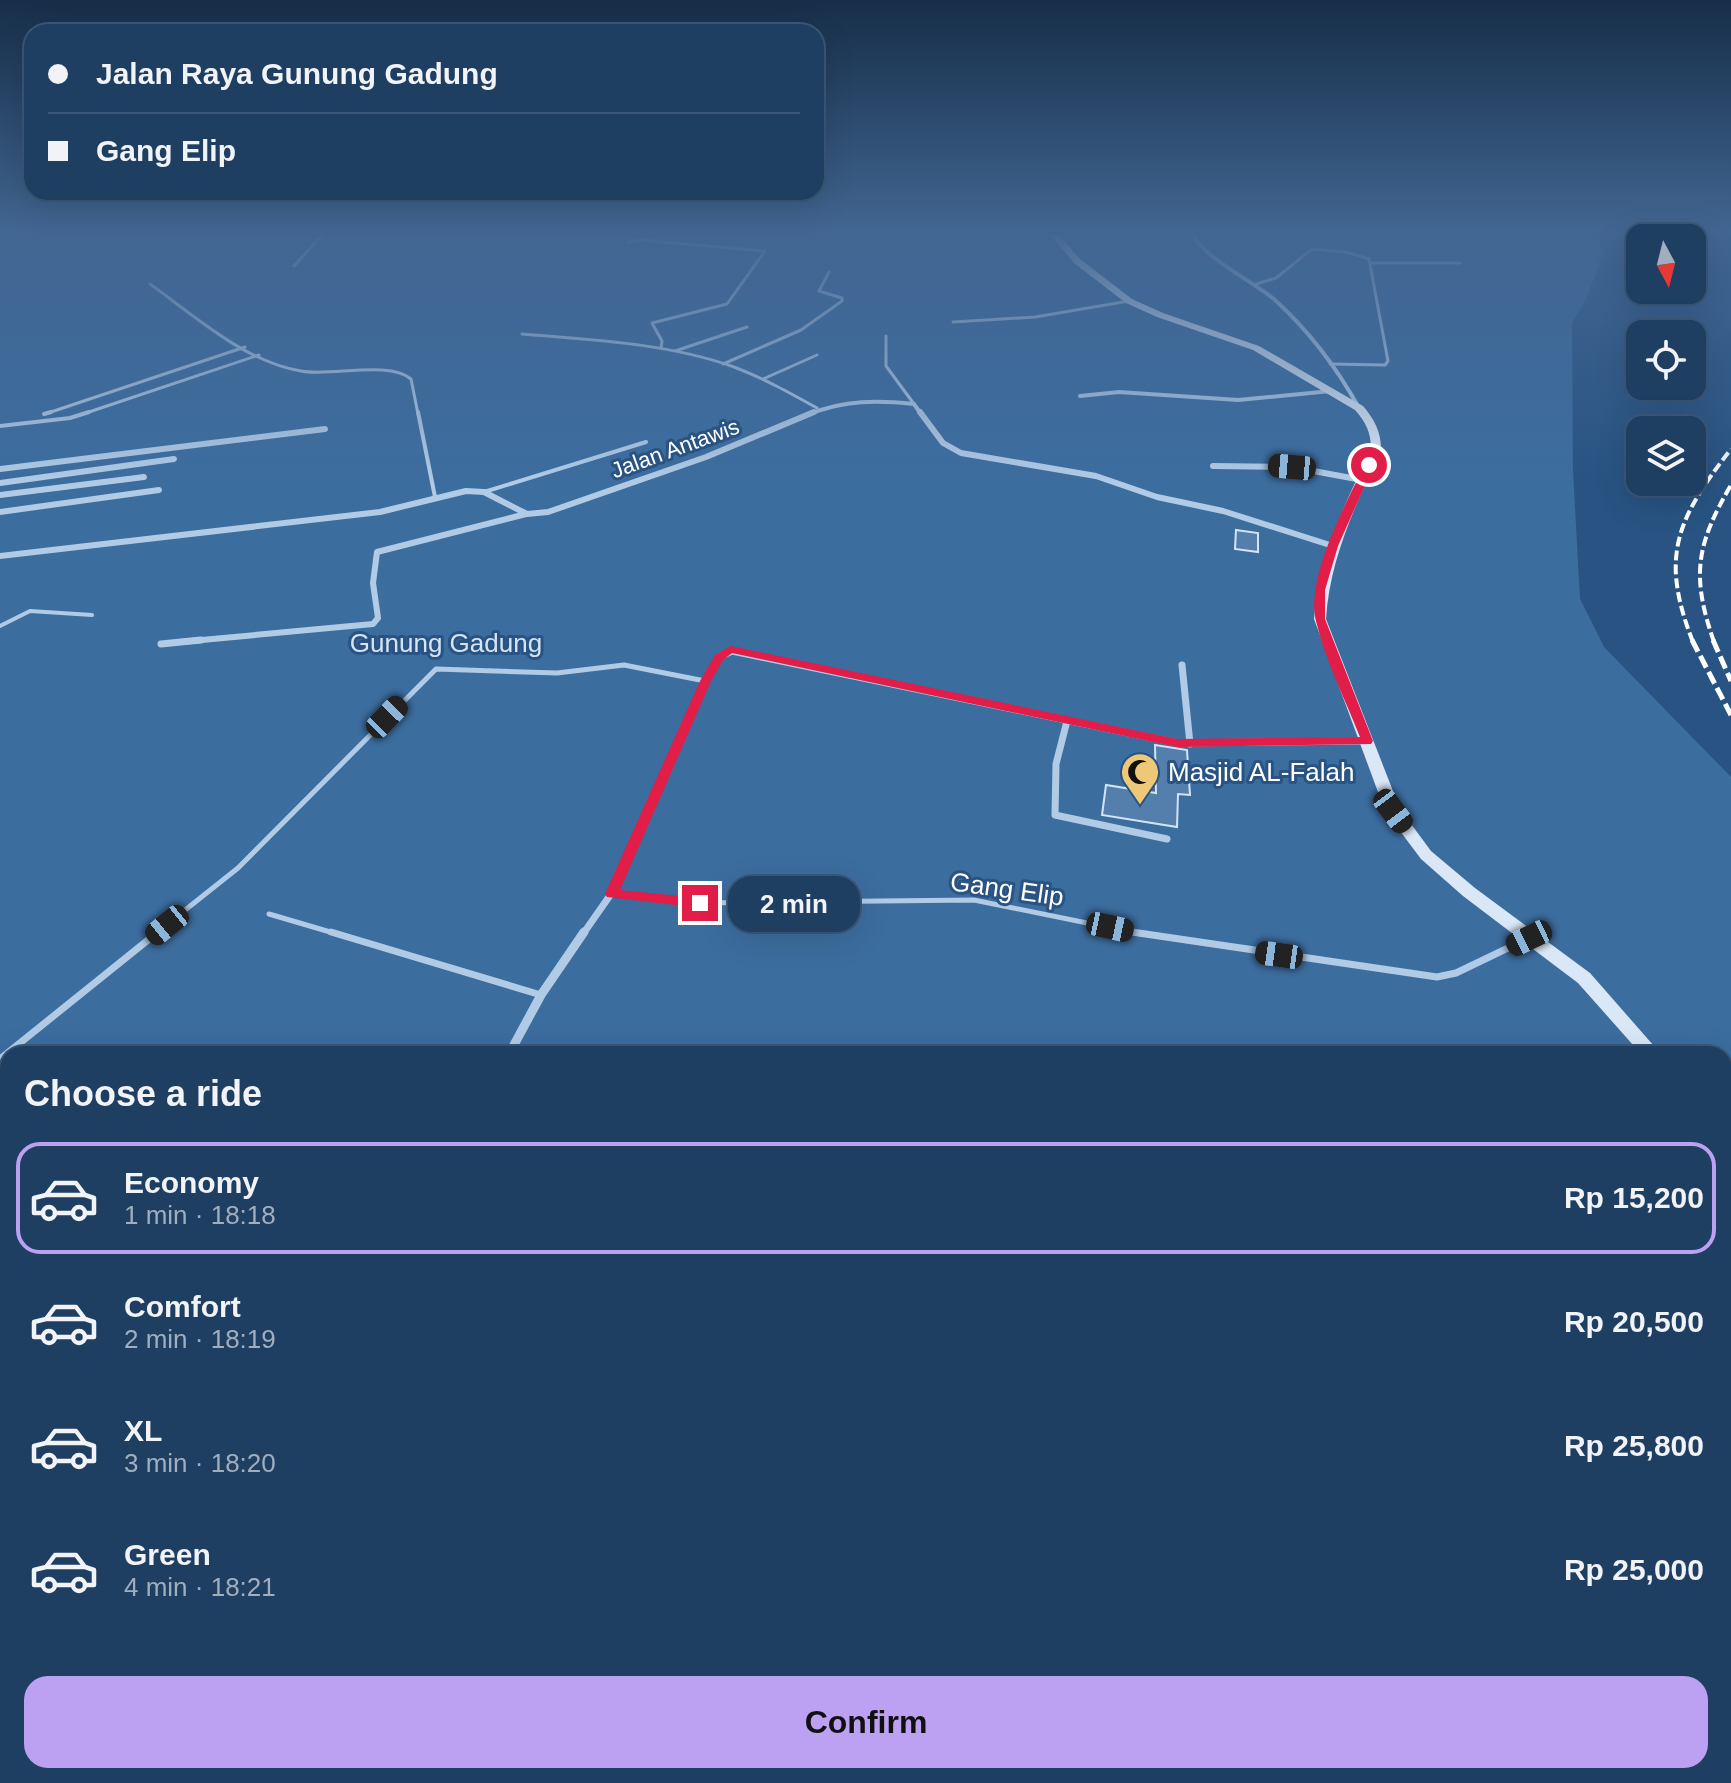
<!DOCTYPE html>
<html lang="en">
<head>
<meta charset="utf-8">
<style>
	body { margin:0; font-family:Helvetica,sans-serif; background:#2b496b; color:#f1f3f6; height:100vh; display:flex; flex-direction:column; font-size:30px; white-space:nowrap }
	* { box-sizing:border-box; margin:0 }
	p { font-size:26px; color:#a1aebe }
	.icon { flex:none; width:44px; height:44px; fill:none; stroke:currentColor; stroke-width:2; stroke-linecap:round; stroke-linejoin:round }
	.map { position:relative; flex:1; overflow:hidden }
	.panel { position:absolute; left:0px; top:1046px; width:1732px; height:738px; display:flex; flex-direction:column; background:#1e3e62; border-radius:24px 24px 0 0; box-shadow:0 8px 32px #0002,0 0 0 2px #3c5777 }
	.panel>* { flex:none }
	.top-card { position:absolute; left:24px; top:24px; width:800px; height:176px; border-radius:24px; box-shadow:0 8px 32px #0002,0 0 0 2px #3c5777; display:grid; align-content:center; height:176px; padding:0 24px; background:#1e3e62 }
	.needle { width:52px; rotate:173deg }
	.fabs { position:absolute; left:1626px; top:224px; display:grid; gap:16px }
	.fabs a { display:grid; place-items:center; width:80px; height:80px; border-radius:16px; background:#1e3e62; box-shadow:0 8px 32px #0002,0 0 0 2px #3c5777; font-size:40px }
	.end { position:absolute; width:36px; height:36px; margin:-18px; border:10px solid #e11d48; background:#fff; box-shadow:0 0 0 4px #fff }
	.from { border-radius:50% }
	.bubble { position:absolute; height:56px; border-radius:24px; background:#1e3e62; box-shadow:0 8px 32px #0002,0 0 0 2px #3c5777; font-size:26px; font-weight:600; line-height:56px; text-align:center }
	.car { position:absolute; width:24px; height:48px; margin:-24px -12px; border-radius:10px; box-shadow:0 0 6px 2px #0007; background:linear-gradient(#222 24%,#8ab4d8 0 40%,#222 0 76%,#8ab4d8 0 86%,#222 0) }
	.top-card b { display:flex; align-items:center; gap:28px; height:76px; font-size:30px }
	.top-card b+b { border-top:2px solid #3c5777 }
	.top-card i { width:20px; height:20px; background:#f1f3f6 }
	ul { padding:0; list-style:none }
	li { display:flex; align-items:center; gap:24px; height:112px; margin:0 16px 12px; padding:0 8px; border:4px solid transparent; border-radius:24px }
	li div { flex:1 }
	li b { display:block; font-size:30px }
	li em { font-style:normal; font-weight:600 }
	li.selected { border-color:#bca0f2 }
	li>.icon { width:72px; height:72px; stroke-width:1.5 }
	h2 { padding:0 24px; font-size:36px; line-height:96px }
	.primary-button { display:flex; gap:16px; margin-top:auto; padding:16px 24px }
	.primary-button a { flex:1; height:92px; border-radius:24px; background:#bca0f2; color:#111; font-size:32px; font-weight:600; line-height:92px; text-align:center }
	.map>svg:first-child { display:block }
	.green { fill:#3c6d9f }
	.building { fill:#547fac; stroke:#d4e4f5; stroke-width:2 }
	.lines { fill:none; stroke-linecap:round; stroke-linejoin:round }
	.lane-far4 { stroke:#b1cbe6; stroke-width:3 }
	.lane-far3 { stroke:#b1cbe6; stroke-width:4 }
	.lane-far2 { stroke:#b1cbe6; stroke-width:5 }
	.lane-far1 { stroke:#b1cbe6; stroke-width:7 }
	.lane { stroke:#b1cbe6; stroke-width:9 }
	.street-far4 { stroke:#b1cbe6; stroke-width:4 }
	.street-far3 { stroke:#b1cbe6; stroke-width:6 }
	.street-far2 { stroke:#b1cbe6; stroke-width:7 }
	.street-far1 { stroke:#b1cbe6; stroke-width:9 }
	.street { stroke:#b1cbe6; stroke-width:12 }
	.secondary { fill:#dae7f6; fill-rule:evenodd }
	.rail-far1 { stroke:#fff; stroke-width:4; stroke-dasharray:10 4; stroke-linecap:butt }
	.rail { stroke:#fff; stroke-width:5; stroke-dasharray:13 5; stroke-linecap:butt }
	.route { fill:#e11d48 }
	.labels { text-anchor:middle; stroke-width:6; stroke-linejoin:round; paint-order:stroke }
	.far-street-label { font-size:22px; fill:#fff; stroke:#285382 }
	.park-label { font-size:26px; fill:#d4e4f5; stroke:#285382 }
	.poi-label { font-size:26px; fill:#fff; stroke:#285382; text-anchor:start }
	.street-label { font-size:26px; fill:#fff; stroke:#285382 }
</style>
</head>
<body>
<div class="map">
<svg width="1731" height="1783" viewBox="0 0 1731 1783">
	<rect width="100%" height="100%" fill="#285382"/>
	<path class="green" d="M0,234H1591L1605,250L1586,299L1572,323L1573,470L1580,599L1604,647L1731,777V1783H456L460,1776H1724V1054H8V1175L0,1173Z"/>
	<path class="building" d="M1236,530L1258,533V552L1235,549Z
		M1155,745L1187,750L1190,795L1178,794L1177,827L1102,815L1106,785L1156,793Z"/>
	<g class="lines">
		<path class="lane-far4" d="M627,242L642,240L765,251L727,304L652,323L662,341L661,348
			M1371,263H1460
			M294,266L323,234
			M150,284C195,316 245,362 301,371C329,377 389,360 411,379L418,414
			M1256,284L1276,278L1312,249L1346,252L1369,259L1388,361L1385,365L1330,364
			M953,322L1035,317L1129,301
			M522,334C593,340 667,343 734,367C763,378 790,393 817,408
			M886,336V366L914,404
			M675,351L747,327
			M723,364L801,330L842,301V298L819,291L829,272
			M763,379L817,355
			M45,414L245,347
			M83,414L259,355"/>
		<path class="lane-far3" d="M418,412L435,497
			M44,414L51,412
			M0,426L70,418L89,412
			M484,492L646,442
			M0,626L30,611L92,615"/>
		<path class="lane-far2" d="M611,894L700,903L974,900L1141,934
			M269,914L337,934
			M155,934L238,868L436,669L557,673L624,665L705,681"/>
		<path class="lane-far1" d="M331,932L541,995
			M1132,932L1437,977L1456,973L1529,938
			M0,1059L158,932"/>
		<path class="lane" d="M1724,1345L1731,1347
			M1318,1776L1319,1783"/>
		<path class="street-far4" d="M1193,234C1202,257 1253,281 1275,300C1309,331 1337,368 1359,408
			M1080,396L1119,392L1238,400L1331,391
			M810,414C844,400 878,400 914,404L921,414"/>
		<path class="street-far3" d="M920,412L943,443L961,453L1096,476L1157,497L1223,511L1333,546
			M1213,466L1292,467L1362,480
			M0,469L325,429
			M0,483L174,459
			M0,495L144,477
			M0,512L159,490
			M0,556L380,512L466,491L484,492L527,514L548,512L706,457L814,412
			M180,642L373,624L378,618L373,583L377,552L526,514"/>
		<path class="street-far2" d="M161,644L201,640
			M1182,665L1190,744
			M1067,721L1056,764L1055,815L1167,839
			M583,934L611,894L709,673L721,656L732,651L1177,743L1367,741"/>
		<path class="street-far1" d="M509,1054L541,995L584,932"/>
		<path class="street" d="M43,1783L47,1776"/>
		<path class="secondary" d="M1050,234H1058L1080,259L1132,299L1163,313L1259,346L1363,406C1374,419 1381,431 1381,449C1356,505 1330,557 1326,619L1400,809L1431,851L1475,888L1590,973L1661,1054H1641L1578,983L1463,896L1421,859L1385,811L1314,619C1318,557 1345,504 1371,449C1371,433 1366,422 1355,410L1253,350L1157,317L1126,303L1074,263Z
			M1724,1152L1731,1155V1183L1724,1180Z"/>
		<path class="rail-far1" d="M1693,642C1659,556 1677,519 1731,449
			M1714,642C1691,576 1696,545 1731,485"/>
		<path class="rail" d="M1692,640L1731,715
			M1713,640L1731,681"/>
	</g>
	<linearGradient id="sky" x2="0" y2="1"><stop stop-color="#162e48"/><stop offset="0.48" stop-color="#426692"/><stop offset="1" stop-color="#426692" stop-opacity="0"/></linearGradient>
	<rect width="1731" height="483" fill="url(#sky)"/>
	<path class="route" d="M1366,463L1374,465L1338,546L1325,590V619L1373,741L1371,744L1177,747L732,653L723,660L711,681L620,890L700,898L707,903L700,908L607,897L605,894L700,681L715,655L731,646L1177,739L1360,737C1345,699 1325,660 1316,621C1305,579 1347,500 1366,463Z"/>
	<defs>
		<symbol id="mosque-pin" viewBox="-11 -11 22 30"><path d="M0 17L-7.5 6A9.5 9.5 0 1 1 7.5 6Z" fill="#eec777" stroke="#285382"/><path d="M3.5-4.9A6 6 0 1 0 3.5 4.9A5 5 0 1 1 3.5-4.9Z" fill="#111"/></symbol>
	</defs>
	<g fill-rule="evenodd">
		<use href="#mosque-pin" x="1118" y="750" width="44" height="60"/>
	</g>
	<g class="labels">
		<g class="far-street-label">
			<text transform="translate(675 448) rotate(-20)" y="8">Jalan Antawis</text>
		</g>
		<g class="park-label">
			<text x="446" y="652">Gunung Gadung</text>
		</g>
		<g class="poi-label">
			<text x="1168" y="781">Masjid AL-Falah</text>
		</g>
		<g class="street-label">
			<text transform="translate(1007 889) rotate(8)" y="9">Gang Elip</text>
		</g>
	</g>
</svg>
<div class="fabs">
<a><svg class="needle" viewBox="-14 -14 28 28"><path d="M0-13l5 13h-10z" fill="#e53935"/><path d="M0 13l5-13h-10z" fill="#a1aebe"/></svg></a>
<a><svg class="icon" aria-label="locate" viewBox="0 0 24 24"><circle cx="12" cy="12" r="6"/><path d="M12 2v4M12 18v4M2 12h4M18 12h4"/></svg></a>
<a><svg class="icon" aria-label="layers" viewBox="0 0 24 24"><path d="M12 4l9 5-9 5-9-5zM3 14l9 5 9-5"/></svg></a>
</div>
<i class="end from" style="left:1369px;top:465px"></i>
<i class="end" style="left:700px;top:903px"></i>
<div class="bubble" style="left:728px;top:876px;width:132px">2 min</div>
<i class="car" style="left:1292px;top:467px;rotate:275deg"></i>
<i class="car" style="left:387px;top:717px;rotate:44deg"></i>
<i class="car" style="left:1393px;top:811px;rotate:143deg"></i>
<i class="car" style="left:167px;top:925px;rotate:231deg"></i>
<i class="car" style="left:1110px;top:927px;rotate:102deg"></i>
<i class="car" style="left:1529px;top:938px;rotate:244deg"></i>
<i class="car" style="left:1279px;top:955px;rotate:278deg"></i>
<div class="top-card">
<b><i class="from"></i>Jalan Raya Gunung Gadung</b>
<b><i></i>Gang Elip</b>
</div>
<section class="panel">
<h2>Choose a ride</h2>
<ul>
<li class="selected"><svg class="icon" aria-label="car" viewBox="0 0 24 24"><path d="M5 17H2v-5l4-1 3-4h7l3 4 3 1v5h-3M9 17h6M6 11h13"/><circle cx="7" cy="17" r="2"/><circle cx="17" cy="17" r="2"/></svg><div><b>Economy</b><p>1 min · 18:18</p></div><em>Rp 15,200</em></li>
<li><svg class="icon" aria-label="car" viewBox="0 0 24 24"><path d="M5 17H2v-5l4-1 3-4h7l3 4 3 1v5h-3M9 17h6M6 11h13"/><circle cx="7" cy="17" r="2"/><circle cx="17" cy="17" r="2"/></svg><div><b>Comfort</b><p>2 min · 18:19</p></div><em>Rp 20,500</em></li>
<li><svg class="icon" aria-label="car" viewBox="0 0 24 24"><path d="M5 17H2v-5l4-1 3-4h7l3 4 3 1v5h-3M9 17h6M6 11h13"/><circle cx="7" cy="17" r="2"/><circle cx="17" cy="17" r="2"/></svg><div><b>XL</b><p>3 min · 18:20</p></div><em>Rp 25,800</em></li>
<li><svg class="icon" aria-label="car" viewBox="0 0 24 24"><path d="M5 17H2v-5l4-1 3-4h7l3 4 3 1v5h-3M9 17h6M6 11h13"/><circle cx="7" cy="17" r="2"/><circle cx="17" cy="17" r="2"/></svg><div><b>Green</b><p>4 min · 18:21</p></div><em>Rp 25,000</em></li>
</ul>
<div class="primary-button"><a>Confirm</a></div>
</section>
</div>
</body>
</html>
